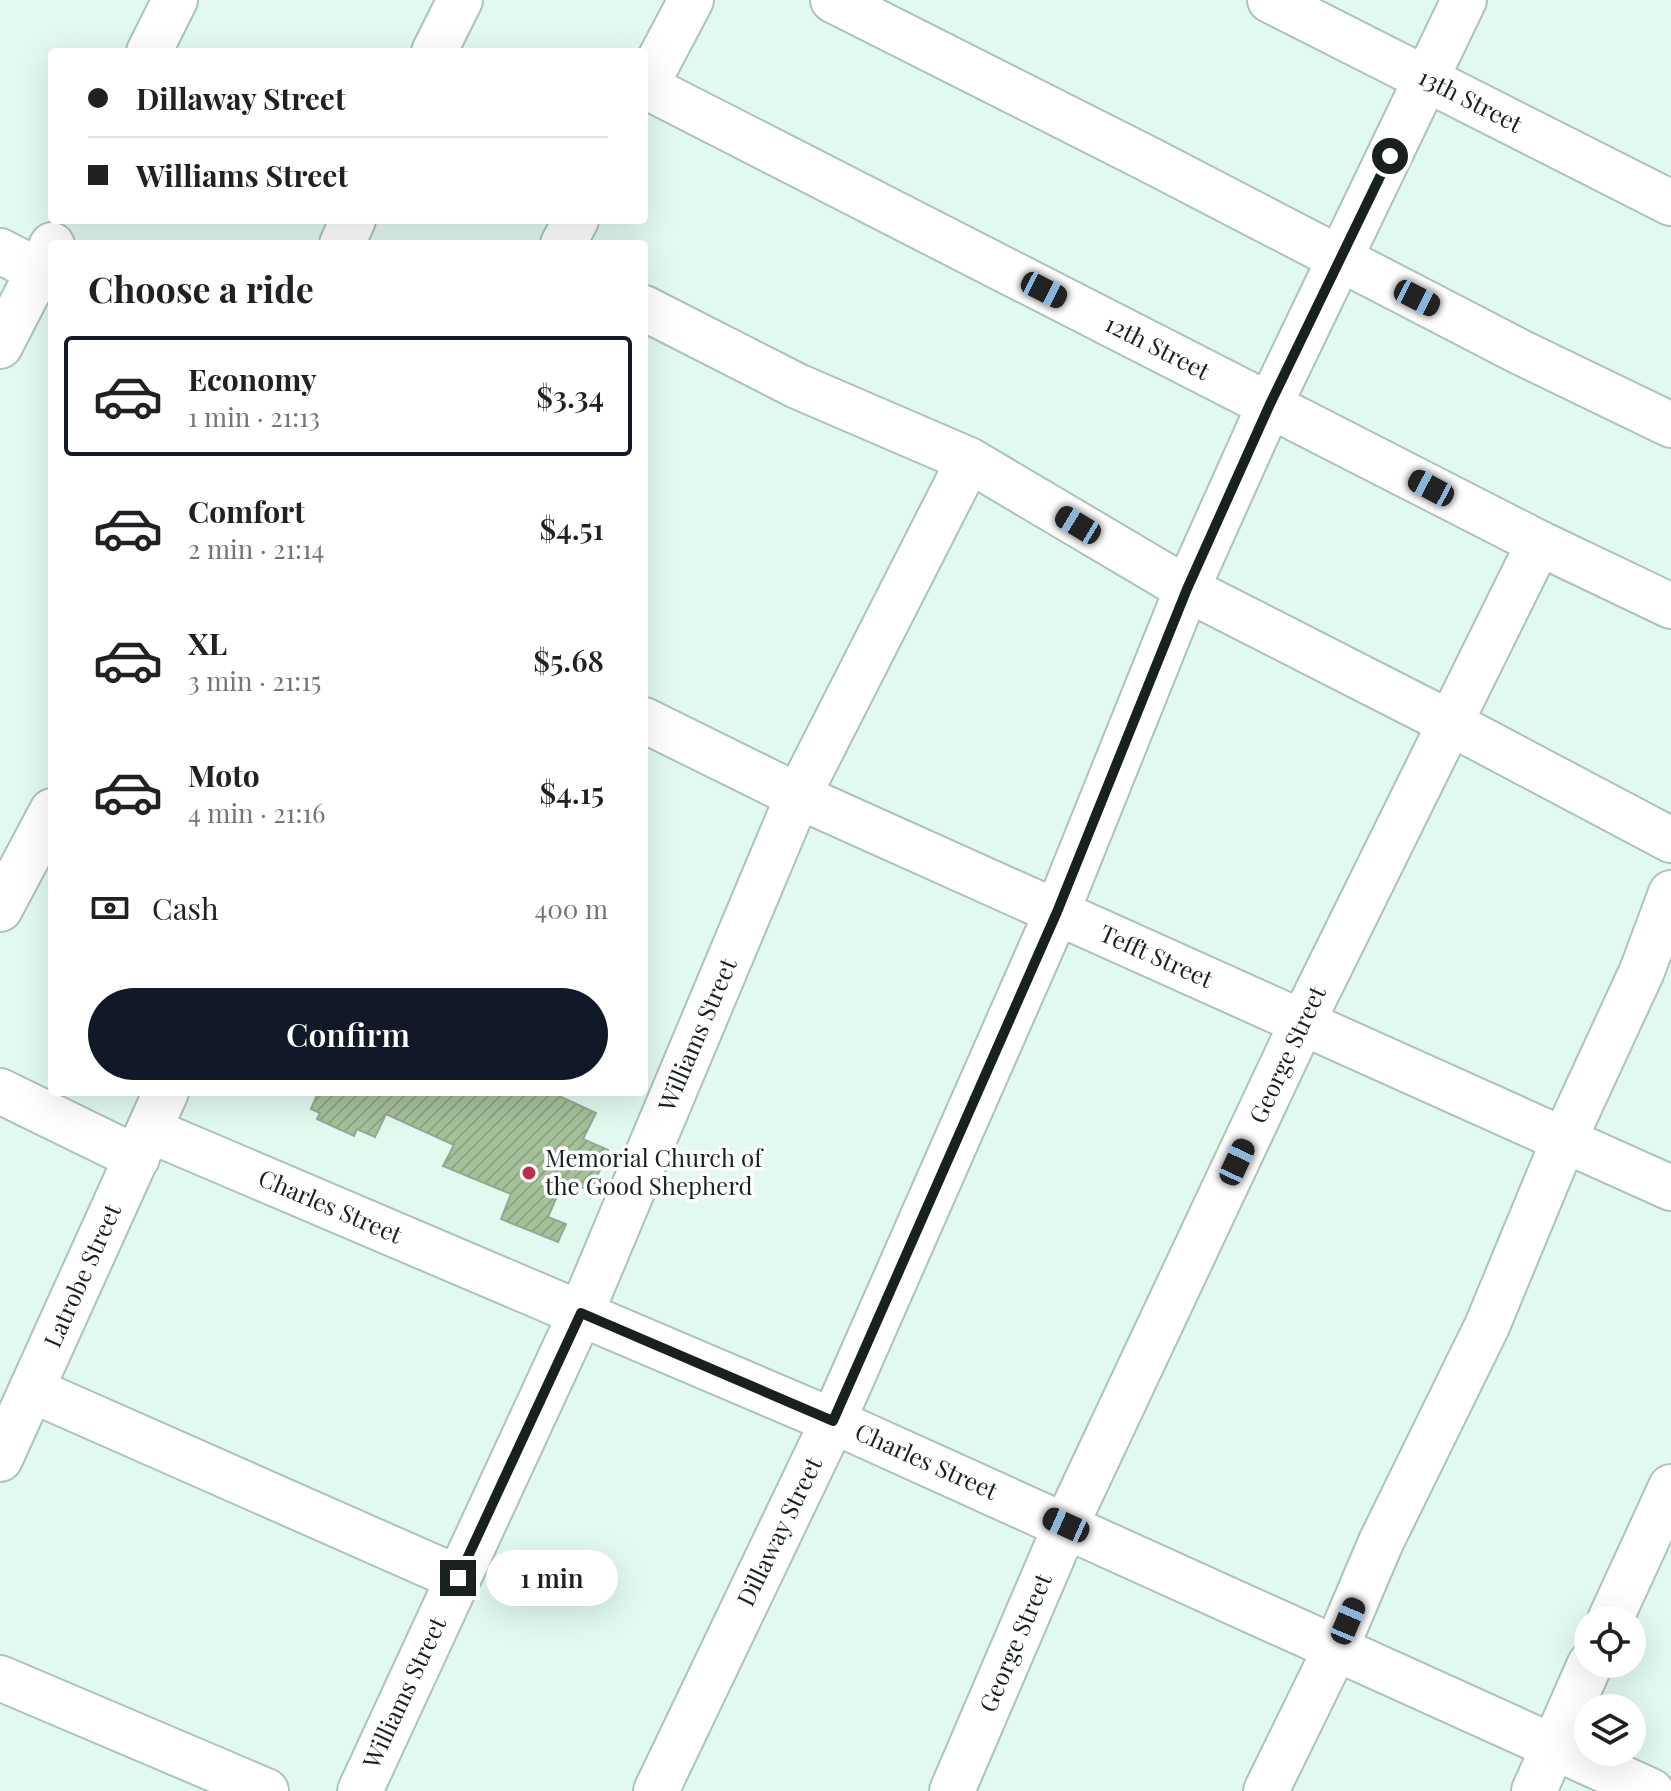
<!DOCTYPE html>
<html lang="en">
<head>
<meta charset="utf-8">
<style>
	body { margin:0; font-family:"Playfair Display",serif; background:#f6f6f6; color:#202124; height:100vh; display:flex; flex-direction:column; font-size:30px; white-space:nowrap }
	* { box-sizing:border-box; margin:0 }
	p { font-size:26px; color:#757577 }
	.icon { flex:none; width:44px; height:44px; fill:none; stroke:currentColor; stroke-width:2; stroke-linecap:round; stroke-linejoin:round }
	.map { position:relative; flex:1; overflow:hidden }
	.side { position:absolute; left:48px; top:240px; width:600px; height:856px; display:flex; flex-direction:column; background:#fff; border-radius:8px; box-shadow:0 8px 32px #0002 }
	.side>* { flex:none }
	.hud { position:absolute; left:48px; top:48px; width:600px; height:176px; border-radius:8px; box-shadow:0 8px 32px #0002; display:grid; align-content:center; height:176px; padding:0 40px; background:#fff }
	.controls { position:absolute; left:1574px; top:1606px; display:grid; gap:16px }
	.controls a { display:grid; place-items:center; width:72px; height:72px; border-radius:50%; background:#fff; box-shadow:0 8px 32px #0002; font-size:40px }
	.end { position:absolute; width:36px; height:36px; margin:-18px; border:10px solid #19211e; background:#fff; box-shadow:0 0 0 4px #fff }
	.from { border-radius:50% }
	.bubble { position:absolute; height:56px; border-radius:28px; background:#fff; box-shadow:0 8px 32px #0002; font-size:26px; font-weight:600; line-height:56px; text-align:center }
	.car { position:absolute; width:24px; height:48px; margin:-24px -12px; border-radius:10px; box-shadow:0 0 6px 2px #0007; background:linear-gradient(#222 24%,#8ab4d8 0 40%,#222 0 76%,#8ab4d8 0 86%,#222 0) }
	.hud b { display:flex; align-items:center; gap:28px; height:76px; font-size:30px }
	.hud b+b { border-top:2px solid #e0e0e0 }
	.hud i { width:20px; height:20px; background:#202124 }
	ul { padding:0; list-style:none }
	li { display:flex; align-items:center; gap:24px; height:120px; margin:0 16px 12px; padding:0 24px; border:4px solid transparent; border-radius:8px }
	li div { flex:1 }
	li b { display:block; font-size:30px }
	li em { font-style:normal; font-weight:600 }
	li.on { border-color:#111827 }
	li>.icon { width:72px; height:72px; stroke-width:1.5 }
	h2 { padding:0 40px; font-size:36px; line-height:96px }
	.pay { display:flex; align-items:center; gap:20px; height:88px; padding:0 40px; font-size:30px }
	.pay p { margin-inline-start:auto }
	.button { display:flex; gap:16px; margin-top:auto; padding:16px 40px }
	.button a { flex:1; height:92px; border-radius:48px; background:#111827; color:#fff; font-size:32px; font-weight:600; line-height:92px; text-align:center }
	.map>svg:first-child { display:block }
	.building { fill:url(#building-hatch); stroke:#98a593; stroke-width:2 }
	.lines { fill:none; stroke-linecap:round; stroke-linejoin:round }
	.minor-casing { stroke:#acc3b9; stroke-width:48 }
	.minor { stroke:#fff; stroke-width:44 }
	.route { stroke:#19211e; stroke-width:10 }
	.poi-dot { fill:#bc2c53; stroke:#fff; stroke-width:3 }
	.labels { text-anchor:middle; stroke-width:7; stroke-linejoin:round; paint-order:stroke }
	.street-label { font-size:24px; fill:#19211e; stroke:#fff }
	.poi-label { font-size:24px; fill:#19211e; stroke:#fff; text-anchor:start }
</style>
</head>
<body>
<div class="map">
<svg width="1671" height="1791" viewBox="0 0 1671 1791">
	<defs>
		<pattern id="building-hatch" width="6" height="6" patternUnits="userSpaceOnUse" patternTransform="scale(2)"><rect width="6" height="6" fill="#a5c19a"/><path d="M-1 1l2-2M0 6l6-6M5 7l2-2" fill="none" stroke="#8da684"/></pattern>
	</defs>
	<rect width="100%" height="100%" fill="#e1f9ef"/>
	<path class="building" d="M318,1092H560L559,1096L596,1113L583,1139L608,1150L591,1191L564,1180L548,1217L566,1224L558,1242L501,1219L511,1194L443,1166L454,1145L386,1114L375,1137L357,1129L354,1136L317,1119L320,1113L311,1109Z"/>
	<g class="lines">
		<defs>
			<path id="minor" d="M833,0L1148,159L1518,351L1671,425
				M1270,0L1671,203
				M149,52L175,0
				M434,52L460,0
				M645,86L1539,543L1671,606
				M644,89L691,0
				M342,244L353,220
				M563,244L576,220
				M0,251L52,278
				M644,308L797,386L969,460L1187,589L1450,723L1671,840
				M0,346L52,245
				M644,720L798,796L1671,1188
				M0,909L52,811
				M0,1091L137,1158
				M149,1130L833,1421L1651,1791
				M32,1390L458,1578
				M0,1459L166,1092
				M1610,1620L1671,1487
				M0,1678L266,1791
				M360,1791L581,1313L798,796L969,460
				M656,1791L833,1421L1057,912L1187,589L1270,404L1464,0
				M952,1791L1066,1525L1302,1023L1539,543
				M1266,1791L1336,1648L1381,1542L1487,1326L1564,1140L1642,971L1671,893
				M1534,1791L1590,1664"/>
		</defs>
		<use href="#minor" class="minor-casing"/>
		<use href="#minor" class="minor"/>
	</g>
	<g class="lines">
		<path class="route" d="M458,1578L581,1313L833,1421L1057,912L1187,589L1270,404L1390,156"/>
	</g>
	<circle class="poi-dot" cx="529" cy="1173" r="8"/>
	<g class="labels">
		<g class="street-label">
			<text transform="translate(1470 101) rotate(27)" y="8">13th Street</text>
			<text transform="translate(1157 348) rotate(27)" y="8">12th Street</text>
			<text transform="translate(1156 957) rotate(24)" y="8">Tefft Street</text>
			<text transform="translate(698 1035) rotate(-67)" y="8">Williams Street</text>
			<text transform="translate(1288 1055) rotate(-65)" y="8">George Street</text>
			<text transform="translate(330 1207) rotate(23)" y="8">Charles Street</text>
			<text transform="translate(83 1276) rotate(-66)" y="8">Latrobe Street</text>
			<text transform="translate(926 1462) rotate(24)" y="8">Charles Street</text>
			<text transform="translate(780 1532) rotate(-64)" y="8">Dillaway Street</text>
			<text transform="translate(1016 1643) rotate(-67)" y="8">George Street</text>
			<text transform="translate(405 1693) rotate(-65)" y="8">Williams Street</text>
		</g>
		<g class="poi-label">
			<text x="545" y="1167">Memorial Church of<tspan x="545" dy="28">the Good Shepherd</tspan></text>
		</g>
	</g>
</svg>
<div class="controls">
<a><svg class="icon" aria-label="locate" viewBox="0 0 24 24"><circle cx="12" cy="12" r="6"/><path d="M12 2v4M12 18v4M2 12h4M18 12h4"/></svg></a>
<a><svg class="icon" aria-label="layers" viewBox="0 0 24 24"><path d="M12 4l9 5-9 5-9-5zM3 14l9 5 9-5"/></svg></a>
</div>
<i class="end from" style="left:1390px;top:156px"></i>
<i class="end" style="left:458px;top:1578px"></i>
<div class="bubble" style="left:486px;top:1550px;width:132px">1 min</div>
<i class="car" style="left:1044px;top:290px;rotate:117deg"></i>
<i class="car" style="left:1417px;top:298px;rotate:117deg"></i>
<i class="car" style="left:1431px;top:488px;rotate:298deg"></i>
<i class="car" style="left:1078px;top:525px;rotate:301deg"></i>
<i class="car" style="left:1237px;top:1162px;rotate:25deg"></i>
<i class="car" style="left:1066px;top:1525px;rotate:294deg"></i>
<i class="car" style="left:1348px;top:1621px;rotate:23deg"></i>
<div class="hud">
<b><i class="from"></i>Dillaway Street</b>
<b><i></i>Williams Street</b>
</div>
<section class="side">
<h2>Choose a ride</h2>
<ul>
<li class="on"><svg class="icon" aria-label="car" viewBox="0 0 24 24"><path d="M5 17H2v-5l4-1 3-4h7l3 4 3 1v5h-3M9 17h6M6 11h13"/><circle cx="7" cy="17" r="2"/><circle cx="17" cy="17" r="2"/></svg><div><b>Economy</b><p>1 min · 21:13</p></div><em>$3.34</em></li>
<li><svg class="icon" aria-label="car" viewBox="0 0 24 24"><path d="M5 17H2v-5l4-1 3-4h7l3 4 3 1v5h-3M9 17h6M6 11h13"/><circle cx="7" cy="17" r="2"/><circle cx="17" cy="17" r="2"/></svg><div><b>Comfort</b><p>2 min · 21:14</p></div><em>$4.51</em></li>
<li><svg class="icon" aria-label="car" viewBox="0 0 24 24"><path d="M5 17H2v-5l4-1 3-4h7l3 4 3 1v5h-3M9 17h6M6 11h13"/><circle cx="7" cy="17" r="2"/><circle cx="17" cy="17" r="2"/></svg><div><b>XL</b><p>3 min · 21:15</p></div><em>$5.68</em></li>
<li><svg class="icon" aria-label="car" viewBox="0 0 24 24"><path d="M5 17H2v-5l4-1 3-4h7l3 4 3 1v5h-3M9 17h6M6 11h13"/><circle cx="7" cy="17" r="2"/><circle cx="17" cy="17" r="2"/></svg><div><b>Moto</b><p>4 min · 21:16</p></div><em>$4.15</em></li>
</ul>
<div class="pay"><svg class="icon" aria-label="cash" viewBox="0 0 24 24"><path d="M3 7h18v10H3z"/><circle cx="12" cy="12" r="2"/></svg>Cash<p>400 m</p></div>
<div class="button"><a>Confirm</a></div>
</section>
</div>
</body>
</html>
